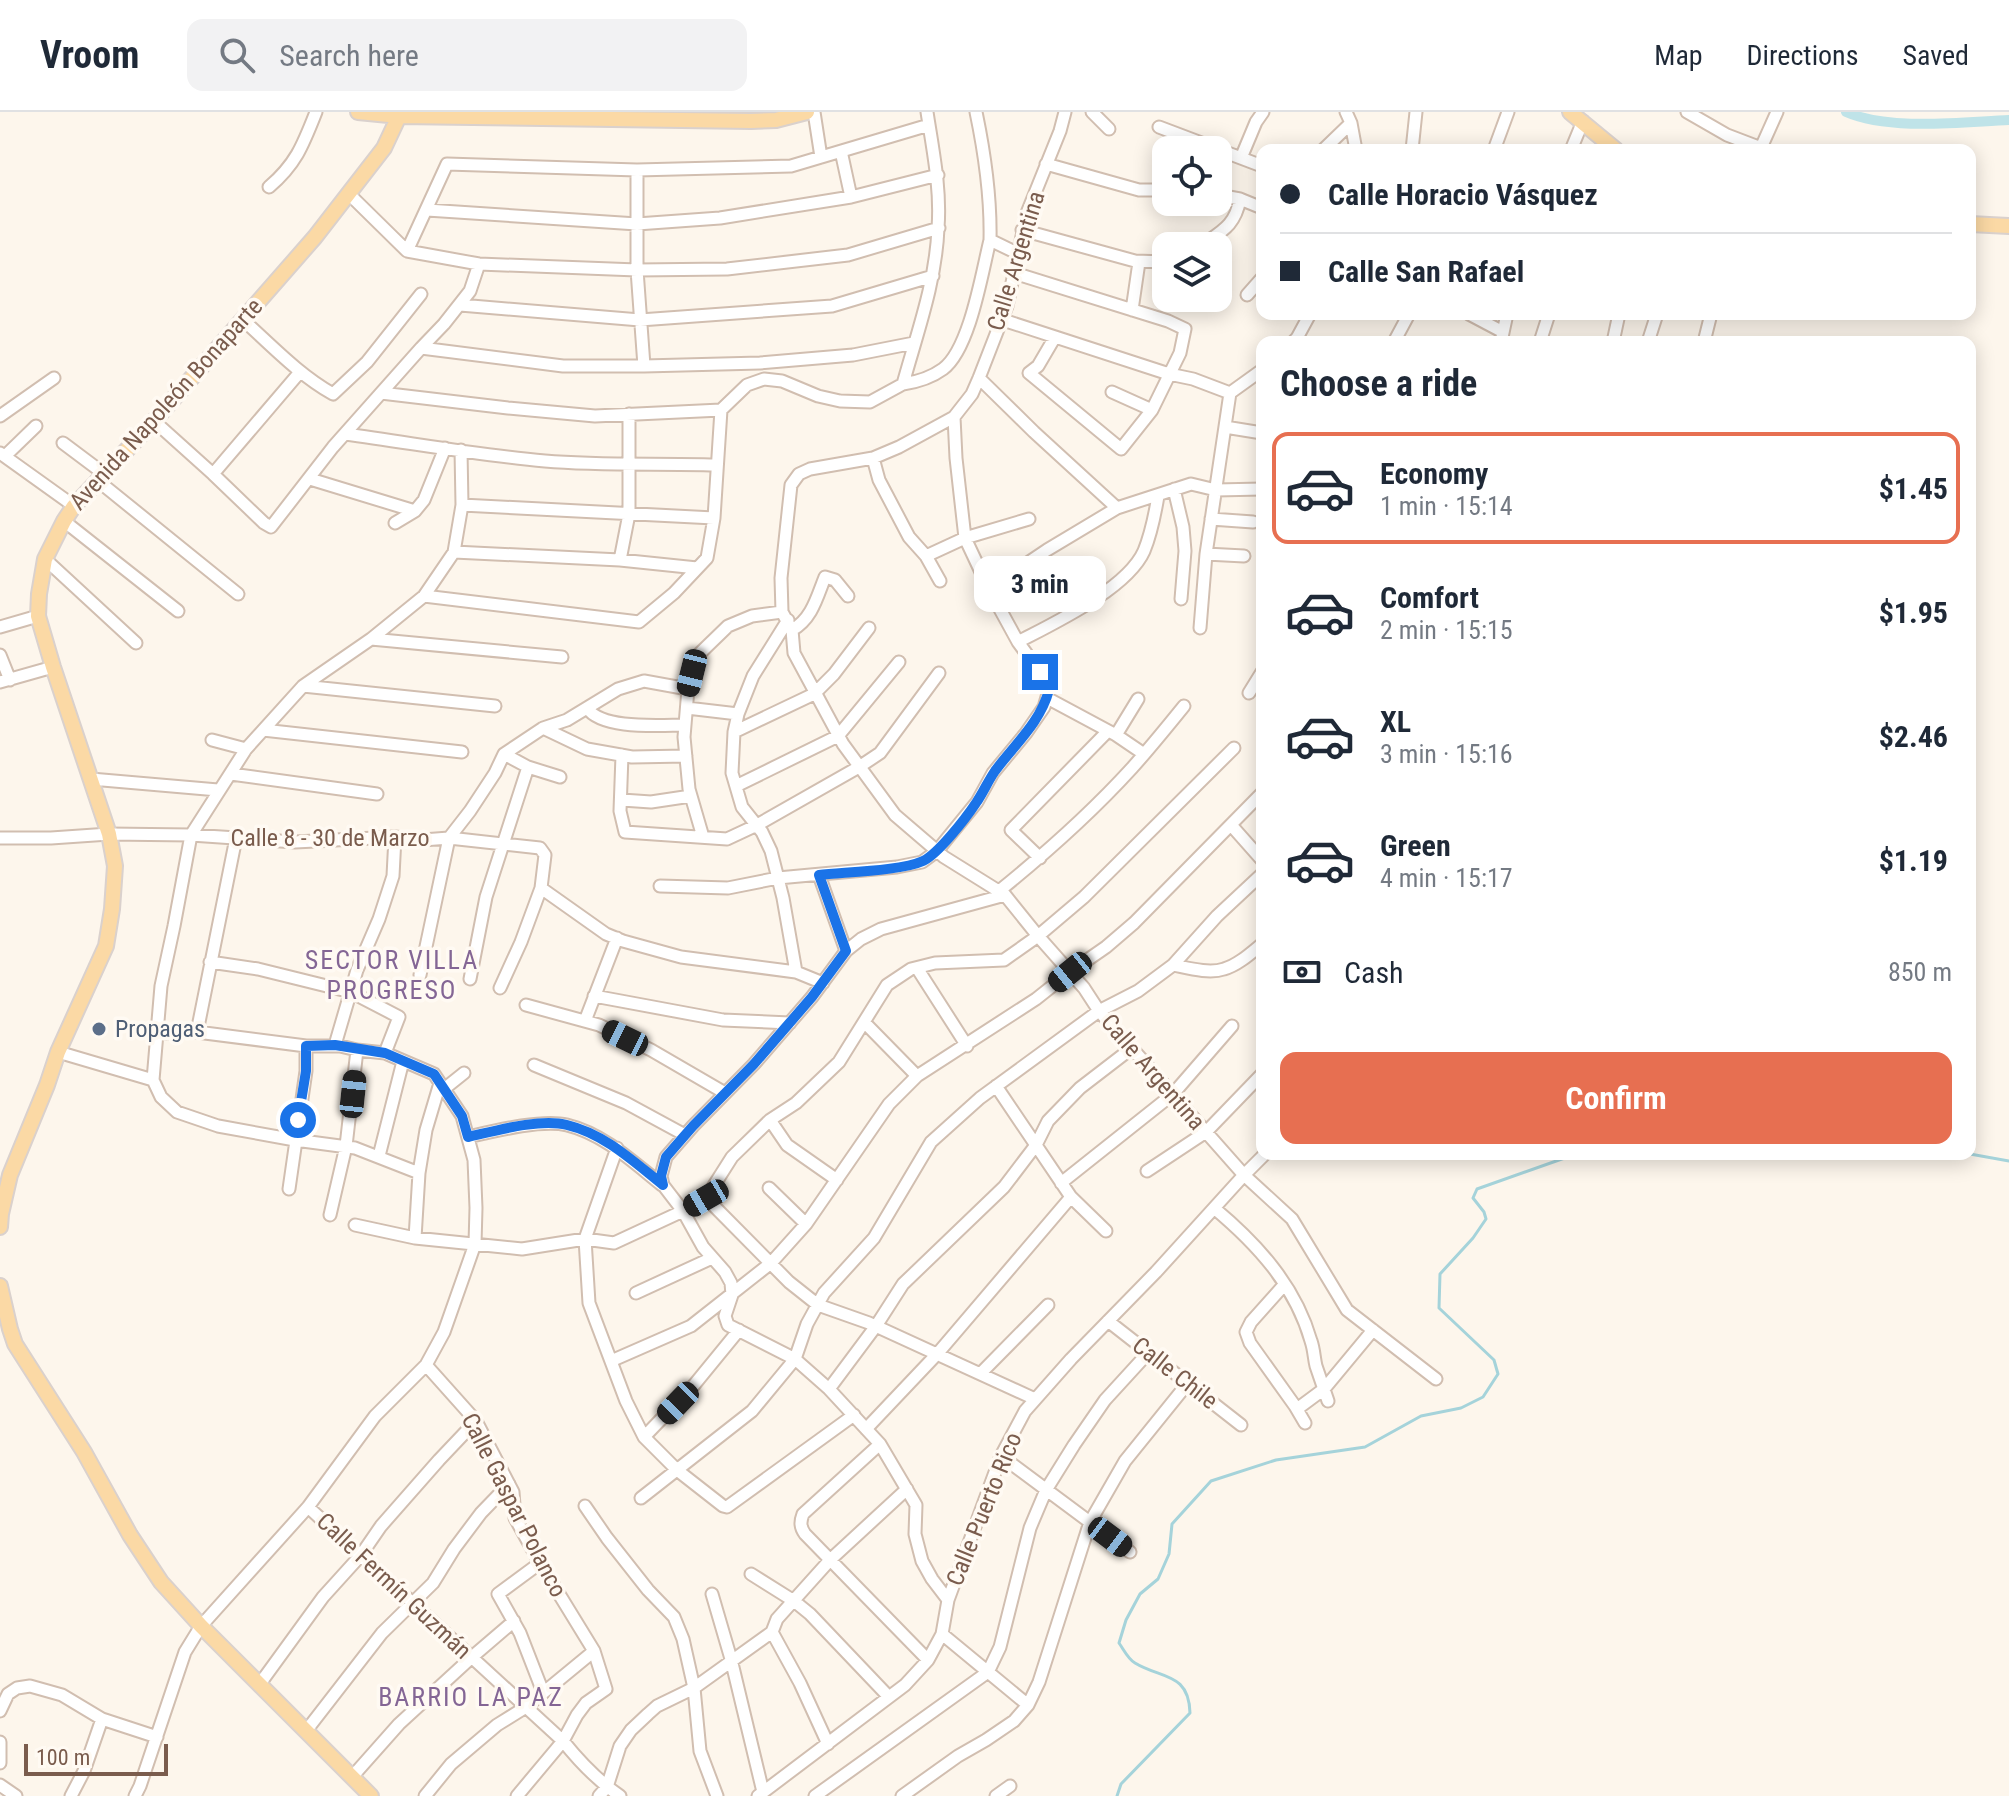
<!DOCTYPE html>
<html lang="en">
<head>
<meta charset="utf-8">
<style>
	body { margin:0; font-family:"Roboto Condensed",sans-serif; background:#f2f2f3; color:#1f2937; height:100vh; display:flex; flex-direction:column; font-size:30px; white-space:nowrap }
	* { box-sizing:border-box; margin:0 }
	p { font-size:26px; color:#747a83 }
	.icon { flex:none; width:44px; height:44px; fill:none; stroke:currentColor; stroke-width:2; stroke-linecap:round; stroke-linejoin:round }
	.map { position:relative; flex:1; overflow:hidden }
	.details { position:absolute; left:1256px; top:224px; width:720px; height:824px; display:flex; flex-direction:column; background:#fff; border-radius:16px; box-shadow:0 4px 20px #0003 }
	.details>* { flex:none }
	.top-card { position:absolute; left:1256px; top:32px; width:720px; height:176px; border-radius:16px; box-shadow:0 4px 20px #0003; display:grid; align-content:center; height:176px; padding:0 24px; background:#fff }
	.buttons { position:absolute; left:1152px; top:24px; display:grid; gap:16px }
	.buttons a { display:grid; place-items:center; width:80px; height:80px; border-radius:16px; background:#fff; box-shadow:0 4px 20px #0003; font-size:40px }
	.scale { position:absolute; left:24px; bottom:20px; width:144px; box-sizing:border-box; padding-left:8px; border:4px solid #7a5c4d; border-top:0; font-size:22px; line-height:28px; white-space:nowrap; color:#7a5c4d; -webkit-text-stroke:6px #fffaf3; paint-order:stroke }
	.end { position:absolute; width:36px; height:36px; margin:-18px; border:10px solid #1a73e8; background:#fff; box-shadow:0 0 0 4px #fff }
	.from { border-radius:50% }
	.bubble { position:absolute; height:56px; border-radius:16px; background:#fff; box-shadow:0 4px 20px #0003; font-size:26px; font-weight:700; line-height:56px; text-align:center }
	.car { position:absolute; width:24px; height:48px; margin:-24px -12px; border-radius:10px; box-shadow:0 0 6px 2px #0007; background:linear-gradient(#222 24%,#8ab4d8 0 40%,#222 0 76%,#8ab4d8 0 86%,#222 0) }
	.top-card b { display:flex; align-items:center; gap:28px; height:76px; font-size:30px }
	.top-card b+b { border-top:2px solid #e0e1e3 }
	.top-card i { width:20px; height:20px; background:#1f2937 }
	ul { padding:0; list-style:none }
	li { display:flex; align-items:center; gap:24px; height:112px; margin:0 16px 12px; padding:0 8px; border:4px solid transparent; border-radius:16px }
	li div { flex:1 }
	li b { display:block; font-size:30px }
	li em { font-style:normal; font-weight:700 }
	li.current { border-color:#e76f51 }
	li>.icon { width:72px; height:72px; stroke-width:1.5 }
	h2 { padding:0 24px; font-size:36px; line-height:96px }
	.pay { display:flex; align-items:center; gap:20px; height:88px; padding:0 24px; font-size:30px }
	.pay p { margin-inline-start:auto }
	.action { display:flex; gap:16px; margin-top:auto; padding:16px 24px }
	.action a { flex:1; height:92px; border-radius:16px; background:#e76f51; color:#fff; font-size:32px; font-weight:700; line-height:92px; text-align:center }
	header { display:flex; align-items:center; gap:48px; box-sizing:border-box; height:112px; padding:0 40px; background:#fff; border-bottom:2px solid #e0e1e3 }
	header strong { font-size:38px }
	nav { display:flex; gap:44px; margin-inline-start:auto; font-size:28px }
	.search { width:560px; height:72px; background:#f2f2f3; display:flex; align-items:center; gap:20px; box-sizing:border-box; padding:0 28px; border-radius:16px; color:#747a83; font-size:30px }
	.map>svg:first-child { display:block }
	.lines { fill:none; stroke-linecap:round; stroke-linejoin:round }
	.stream { stroke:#a5d3da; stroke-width:3 }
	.canal { stroke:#bfe3e8; stroke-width:10 }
	.minor-casing { stroke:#d1beb0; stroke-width:15 }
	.major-casing { stroke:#dad1cd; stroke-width:18 }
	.minor { stroke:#fff; stroke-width:11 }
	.major { stroke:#fbd9a5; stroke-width:14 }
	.route { stroke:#1a73e8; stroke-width:10 }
	.service-dot { fill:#5c6f8a; stroke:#fffaf3; stroke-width:3 }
	.labels { text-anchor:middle; stroke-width:7; stroke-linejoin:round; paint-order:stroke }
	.street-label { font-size:24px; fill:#7a5c4d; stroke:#fffaf3 }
	.service-label { font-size:24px; fill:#4e5e75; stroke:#fffaf3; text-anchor:start }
	.neighbourhood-label { font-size:26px; letter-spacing:2px; fill:#846695; stroke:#fffaf3 }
</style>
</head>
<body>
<header>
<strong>Vroom</strong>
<div class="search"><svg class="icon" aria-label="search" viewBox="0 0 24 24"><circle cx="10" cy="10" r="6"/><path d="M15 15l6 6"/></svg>Search here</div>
<nav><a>Map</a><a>Directions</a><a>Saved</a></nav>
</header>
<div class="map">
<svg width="2009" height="1684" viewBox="0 0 2009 1684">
	<rect width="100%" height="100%" fill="#fdf6ec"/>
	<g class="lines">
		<path class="stream" d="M1970,1042L2009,1049
			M1117,1684L1121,1672L1190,1601C1189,1560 1161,1567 1135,1551C1128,1547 1124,1538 1119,1531L1126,1508L1140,1482L1158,1467L1169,1442L1172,1412L1211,1369L1276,1348L1365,1335L1421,1304L1461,1296L1483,1285L1498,1262L1494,1248L1439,1196L1440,1162L1473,1126L1486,1107L1484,1100L1473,1086L1477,1077L1576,1042"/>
		<path class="canal" d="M1846,0C1889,19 1962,10 2009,8"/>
		<defs>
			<path id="minor" d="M814,0L821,45
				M976,0C985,43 991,84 990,128L1017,141
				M1065,0L1060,19L1027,101L1007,194L979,266L972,282L954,305L899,335L873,346L810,357L799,362L791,373L781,466L782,500L792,518L794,541L843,632L895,703L944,745L1005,783L1038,824L1084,876L1099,899L1244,1063L1292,1107L1347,1198L1436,1267
				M1092,0L1109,17
				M1346,0L1351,11L1356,38
				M1687,0L1727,23L1761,36
				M1159,15L1262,54
				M1323,38L1351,11
				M1412,38L1416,0
				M1494,38L1508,0
				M1571,38L1583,9
				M1760,38L1777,0
				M841,39L851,85
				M1241,46L1256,10L1263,0
				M1046,52L1139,78H1166
				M637,58V158L644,254
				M269,75C296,52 303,33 316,0
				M349,82L407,139L447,52L637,58L791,54L929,13
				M1218,83L1240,87L1262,96
				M427,98L637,112L720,106L851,85L938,63
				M1022,118L1135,149L1166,150
				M1201,134C1222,119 1235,114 1240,87
				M407,139L479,152L637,158L727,157L848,143L939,116
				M1014,161L1168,209L1185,217L1180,241L1152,298L1121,337L1029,261L1038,254L1055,225
				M1247,183L1262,166
				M460,193L640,208L832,194L933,164
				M1132,198L1139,150
				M1469,202L1503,220
				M242,207C271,233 299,263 333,282L367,250L421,182
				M1000,207L1169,262L1193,267L1230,281L1206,442L1200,516
				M1293,230L1297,226L1310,202
				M1394,230L1409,202
				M1501,230L1507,202
				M1540,230L1549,202
				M1613,230L1619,202
				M1648,230L1657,202
				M1704,230L1711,202
				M421,236L444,212L470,179L479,152
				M979,266L1034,320L1117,396
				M903,272C917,270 932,265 943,257C970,237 982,160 990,128
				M1112,280L1152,298
				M381,281L508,296L595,304L721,298L747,273L764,267L782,269L818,284L840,289L870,290L903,272C917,221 936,170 938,116C941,77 933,39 927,0
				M1230,281L1262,258
				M0,304L54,266
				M154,309L213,362L300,260
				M1225,315L1262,321
				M345,322C412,331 478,343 545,349C602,354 659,351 716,353
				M63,331L103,361
				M0,341L74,394
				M5,344L36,314
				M873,346L879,368L909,425L926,444L940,469
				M213,362L264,411L271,415L333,335L421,236L563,254H644L760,251L853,243L914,231
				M310,367L415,399
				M97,368L238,482
				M1174,377L1183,415L1185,439L1181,487
				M462,393L714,406
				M1211,407L1253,410
				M64,409L178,499
				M395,411L415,399L424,388L445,336
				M454,440L620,448L697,456
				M1206,442L1244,444
				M926,444L965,426L1029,407
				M45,447L136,531
				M620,448L629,402V302
				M989,477L1047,438L1117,396L1191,372L1216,378L1262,377
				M424,484L639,510L674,481L707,446L714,406L721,298
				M788,508L753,564L738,602L734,620L732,661L742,695L762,720L771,739L783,786L796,860
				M0,515L38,504
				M792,518C812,507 817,485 825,465L835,468L848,484
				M371,527L562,545
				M1018,530C1054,511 1127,477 1144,439C1151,422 1155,402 1158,384
				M0,543L10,568
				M0,570L53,555
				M303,574L495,594
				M1249,581L1262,560
				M1047,586L1116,623L1144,642
				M587,596C602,618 660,613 685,613
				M687,596L738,602
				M543,616L587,637L632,645L686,644
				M263,618L462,640
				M734,620L814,582L834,562L869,516
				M1116,623L1138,587
				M212,628L246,637
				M504,642L528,655L560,665
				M622,643L620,699L625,720L727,727L757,713L859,655L880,641L939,561
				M231,662L377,682
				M91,667L218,678
				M736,674L838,624L899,550
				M622,688L651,690L691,684
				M1231,713L1262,748
				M703,725L689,677L684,625L688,577L696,545L728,514L752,504L782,500
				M0,726H51L109,722L191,723L295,730L395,725L423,728L449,726L540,736L545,743L541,776L521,830L500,876
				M1040,746L1011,718L1108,619
				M819,763L846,839
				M660,774L728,776L778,766L897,755L922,750L937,739L977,690L993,661L1026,621L1044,595L1049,578L1040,560L1018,530L989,477L965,426L956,346L954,305
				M541,776L606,822L623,829L681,845L796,860L823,871
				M999,779C1046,741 1091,701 1132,656C1150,636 1167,615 1184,594
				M210,850L258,857L351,880L399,905L385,941
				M1173,853C1188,856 1209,862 1224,857C1238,853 1251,841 1262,832
				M917,856L967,934
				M420,863L449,726L470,699L495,661L504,642L543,616L567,608L618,577L644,569L688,577
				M470,867L486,785L528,655
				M594,884L723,908L790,911
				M526,893L599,913L651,938L725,981
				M585,909L617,826
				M864,910L917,964
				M197,920L236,726
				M335,933L357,858L379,807L393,764L395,725
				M58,940L153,968
				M534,953L626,991L685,1023
				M996,974L1071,1085L1106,1119
				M444,977L464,961
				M770,1008L787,1033L837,1068
				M468,1025C494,1019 542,1007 567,1013C604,1022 633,1050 662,1073
				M617,1036L585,1127L589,1191L626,1289L644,1325L677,1358L723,1394L727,1395L854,1303
				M379,1044L403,949
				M1147,1059L1206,1020L1262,962
				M419,1061L355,1036L295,1028L218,1014L177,1000L161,985L153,968L161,874L174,814L191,723L246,637L303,574L371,527L424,484L454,440L462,393L461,338
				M1061,1071L1173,982L1232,914
				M769,1076L806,1112
				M289,1077L306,959V934
				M706,1086L789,1170L818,1193L869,1211L1035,1287
				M1214,1096C1257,1132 1295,1173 1311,1229C1314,1237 1314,1246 1316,1254C1320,1266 1324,1277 1328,1289
				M330,1103L346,1034L357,938
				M355,1113L415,1126L522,1137L585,1127L614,1131L683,1099L706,1086L732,1045L770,1008L796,991L839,950L887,873L911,857L935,851L1004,848L1038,824L1084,785L1234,636
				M415,1126L419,1061L426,1018L440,971
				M1284,1173L1251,1210L1246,1220L1250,1231L1295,1294L1305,1311
				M636,1181L712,1146
				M1108,1209L1241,1313
				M611,1249L691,1214L771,1151L806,1112L889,992L917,964L1036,887L1070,860L1106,835L1134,811L1262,681
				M426,1253L476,1309L513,1380L515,1406L540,1451L594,1539L606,1577L586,1591L577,1603L563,1629L517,1684
				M981,1261L1048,1193
				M829,1277L876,1214L903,1172L1004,1075L1036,1033L1048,1009L1080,976L1132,936
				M1297,1297L1324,1277L1373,1218
				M866,1317L938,1241L1071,1085
				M644,1325L694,1273L739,1218
				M880,1332L803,1402C800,1410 800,1415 805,1422L928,1548
				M1001,1344L1130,1440
				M641,1386L752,1299L795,1247L807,1212L824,1181L874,1126L931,1030L980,986L1099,899L1138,879L1173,853L1217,804L1262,762
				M585,1394L607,1426L648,1478L674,1505L683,1527L694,1576L700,1639L717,1684
				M308,1395L563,1629C579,1649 598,1669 620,1684
				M540,1451L498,1482L520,1521L543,1580
				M751,1462L794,1489L810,1502L889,1585
				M712,1482L731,1547L763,1680
				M948,1488L932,1467L922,1449L915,1422L916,1393L880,1332L829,1277L795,1247L728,1213L725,1204L732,1183L731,1171L725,1160L703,1135L683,1099L663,1073L661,1064L666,1045L693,1014L754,952L812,885L846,839L861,827L881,817L1005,783
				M772,1520L800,1571L828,1632
				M942,1522L1028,1593
				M259,1573L323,1485L361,1443L381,1414L439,1348L476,1309
				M0,1599L8,1582L17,1576L30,1574L62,1583L102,1607L157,1625
				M306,1619L382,1521L433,1471L454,1437L481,1401L509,1372
				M0,1630V1651
				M352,1665L399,1612L472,1545L514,1509
				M0,1673L16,1684
				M71,1684L84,1659L102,1607
				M135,1684L140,1674L185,1540L201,1514L308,1395L375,1304L426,1253L444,1220L475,1132L476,1096L474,1048L462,1004L434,962L385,941L357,938L340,934H306L197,920L158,921
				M425,1684L451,1652L497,1613L526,1595L594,1539
				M599,1684L607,1675L620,1634L631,1618L648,1602L657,1594L694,1576L772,1520L777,1507L830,1448L907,1377
				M758,1684L905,1573L928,1548L942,1522L948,1488L1001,1344L1025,1299L1071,1247L1156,1160L1244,1063L1265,1042
				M815,1684L988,1560L1000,1535L1030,1416L1046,1378L1074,1333L1105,1288L1148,1241
				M902,1684L958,1644L986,1628L1014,1609L1028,1593L1039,1570L1090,1410L1125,1349L1188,1271
				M996,1684L1010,1674"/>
			<path id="major" d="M358,0L399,4L751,9L776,8L807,0
				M1570,0L1616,38
				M1970,112L2009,114
				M0,1115L1,1102L10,1063L47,973L58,940L106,834L112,797L115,754L109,722L53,555L38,504L39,482L45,447L64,409L74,394L154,309L315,125L384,36L399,4
				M0,1174L10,1217L15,1232L84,1340L130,1423L161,1470L201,1514L371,1684"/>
		</defs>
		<use href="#minor" class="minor-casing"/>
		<use href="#major" class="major-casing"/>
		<use href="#minor" class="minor"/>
		<use href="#major" class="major"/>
	</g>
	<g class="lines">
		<path class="route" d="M298,1008L306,959V934L335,933L385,941L434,962L462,1004L468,1025C495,1019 540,1006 567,1013C605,1022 634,1050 663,1073L661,1064L666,1045L693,1014L754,952L812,885L846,839L819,763C845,760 901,759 923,749C938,742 966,706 976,691C983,681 988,669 995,659C1015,632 1040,611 1049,578L1040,560"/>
	</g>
	<circle class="service-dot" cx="99" cy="917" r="8"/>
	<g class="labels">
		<g class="street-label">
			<text transform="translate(1016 149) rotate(-73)" y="8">Calle Argentina</text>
			<text transform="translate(166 292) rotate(-48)" y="8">Avenida Napoleón Bonaparte</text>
			<text x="330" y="734">Calle 8 - 30 de Marzo</text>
			<text transform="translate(1153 960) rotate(49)" y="8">Calle Argentina</text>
			<text transform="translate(1175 1261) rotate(38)" y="8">Calle Chile</text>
			<text transform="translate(514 1393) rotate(63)" y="8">Calle Gaspar Polanco</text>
			<text transform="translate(984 1397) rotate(-68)" y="8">Calle Puerto Rico</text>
			<text transform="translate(394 1474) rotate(43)" y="8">Calle Fermín Guzmán</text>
		</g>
		<g class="service-label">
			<text x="115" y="925">Propagas</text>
		</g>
		<g class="neighbourhood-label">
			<text x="392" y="857">SECTOR VILLA<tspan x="392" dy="30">PROGRESO</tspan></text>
			<text x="471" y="1594">BARRIO LA PAZ</text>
		</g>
	</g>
</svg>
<div class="buttons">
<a><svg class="icon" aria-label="locate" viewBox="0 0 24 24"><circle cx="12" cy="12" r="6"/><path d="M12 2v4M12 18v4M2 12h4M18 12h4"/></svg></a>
<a><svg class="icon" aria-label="layers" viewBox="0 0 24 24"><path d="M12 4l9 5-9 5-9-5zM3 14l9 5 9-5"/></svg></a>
</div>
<div class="scale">100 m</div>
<i class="end from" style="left:298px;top:1008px"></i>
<i class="end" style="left:1040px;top:560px"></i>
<div class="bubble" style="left:974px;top:444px;width:132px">3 min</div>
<i class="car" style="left:692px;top:561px;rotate:194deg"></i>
<i class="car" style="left:1070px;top:860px;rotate:231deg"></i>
<i class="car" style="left:625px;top:926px;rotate:296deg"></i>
<i class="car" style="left:353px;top:982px;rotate:6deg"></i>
<i class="car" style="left:706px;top:1086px;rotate:240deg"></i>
<i class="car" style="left:678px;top:1291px;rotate:224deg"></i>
<i class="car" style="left:1110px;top:1425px;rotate:127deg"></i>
<div class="top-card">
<b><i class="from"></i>Calle Horacio Vásquez</b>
<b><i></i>Calle San Rafael</b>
</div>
<section class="details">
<h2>Choose a ride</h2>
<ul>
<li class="current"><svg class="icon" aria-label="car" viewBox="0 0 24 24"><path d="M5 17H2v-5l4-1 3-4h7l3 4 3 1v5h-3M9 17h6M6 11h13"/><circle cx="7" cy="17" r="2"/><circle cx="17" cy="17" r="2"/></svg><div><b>Economy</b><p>1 min · 15:14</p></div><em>$1.45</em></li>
<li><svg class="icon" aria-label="car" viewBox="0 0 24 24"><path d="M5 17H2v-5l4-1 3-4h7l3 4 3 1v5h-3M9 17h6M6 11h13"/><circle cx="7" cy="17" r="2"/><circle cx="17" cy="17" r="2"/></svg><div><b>Comfort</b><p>2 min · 15:15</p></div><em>$1.95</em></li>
<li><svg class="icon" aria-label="car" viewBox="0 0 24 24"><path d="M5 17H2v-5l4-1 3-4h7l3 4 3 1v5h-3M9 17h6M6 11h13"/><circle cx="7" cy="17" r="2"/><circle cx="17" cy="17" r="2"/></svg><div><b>XL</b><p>3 min · 15:16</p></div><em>$2.46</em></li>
<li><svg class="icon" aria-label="car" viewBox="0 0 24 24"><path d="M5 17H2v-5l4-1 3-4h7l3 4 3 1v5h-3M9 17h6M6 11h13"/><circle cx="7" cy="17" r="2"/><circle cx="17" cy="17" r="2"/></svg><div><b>Green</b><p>4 min · 15:17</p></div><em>$1.19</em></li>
</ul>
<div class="pay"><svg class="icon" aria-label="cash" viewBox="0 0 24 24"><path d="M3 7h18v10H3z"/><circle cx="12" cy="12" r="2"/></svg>Cash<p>850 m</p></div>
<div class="action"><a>Confirm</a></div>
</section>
</div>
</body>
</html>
